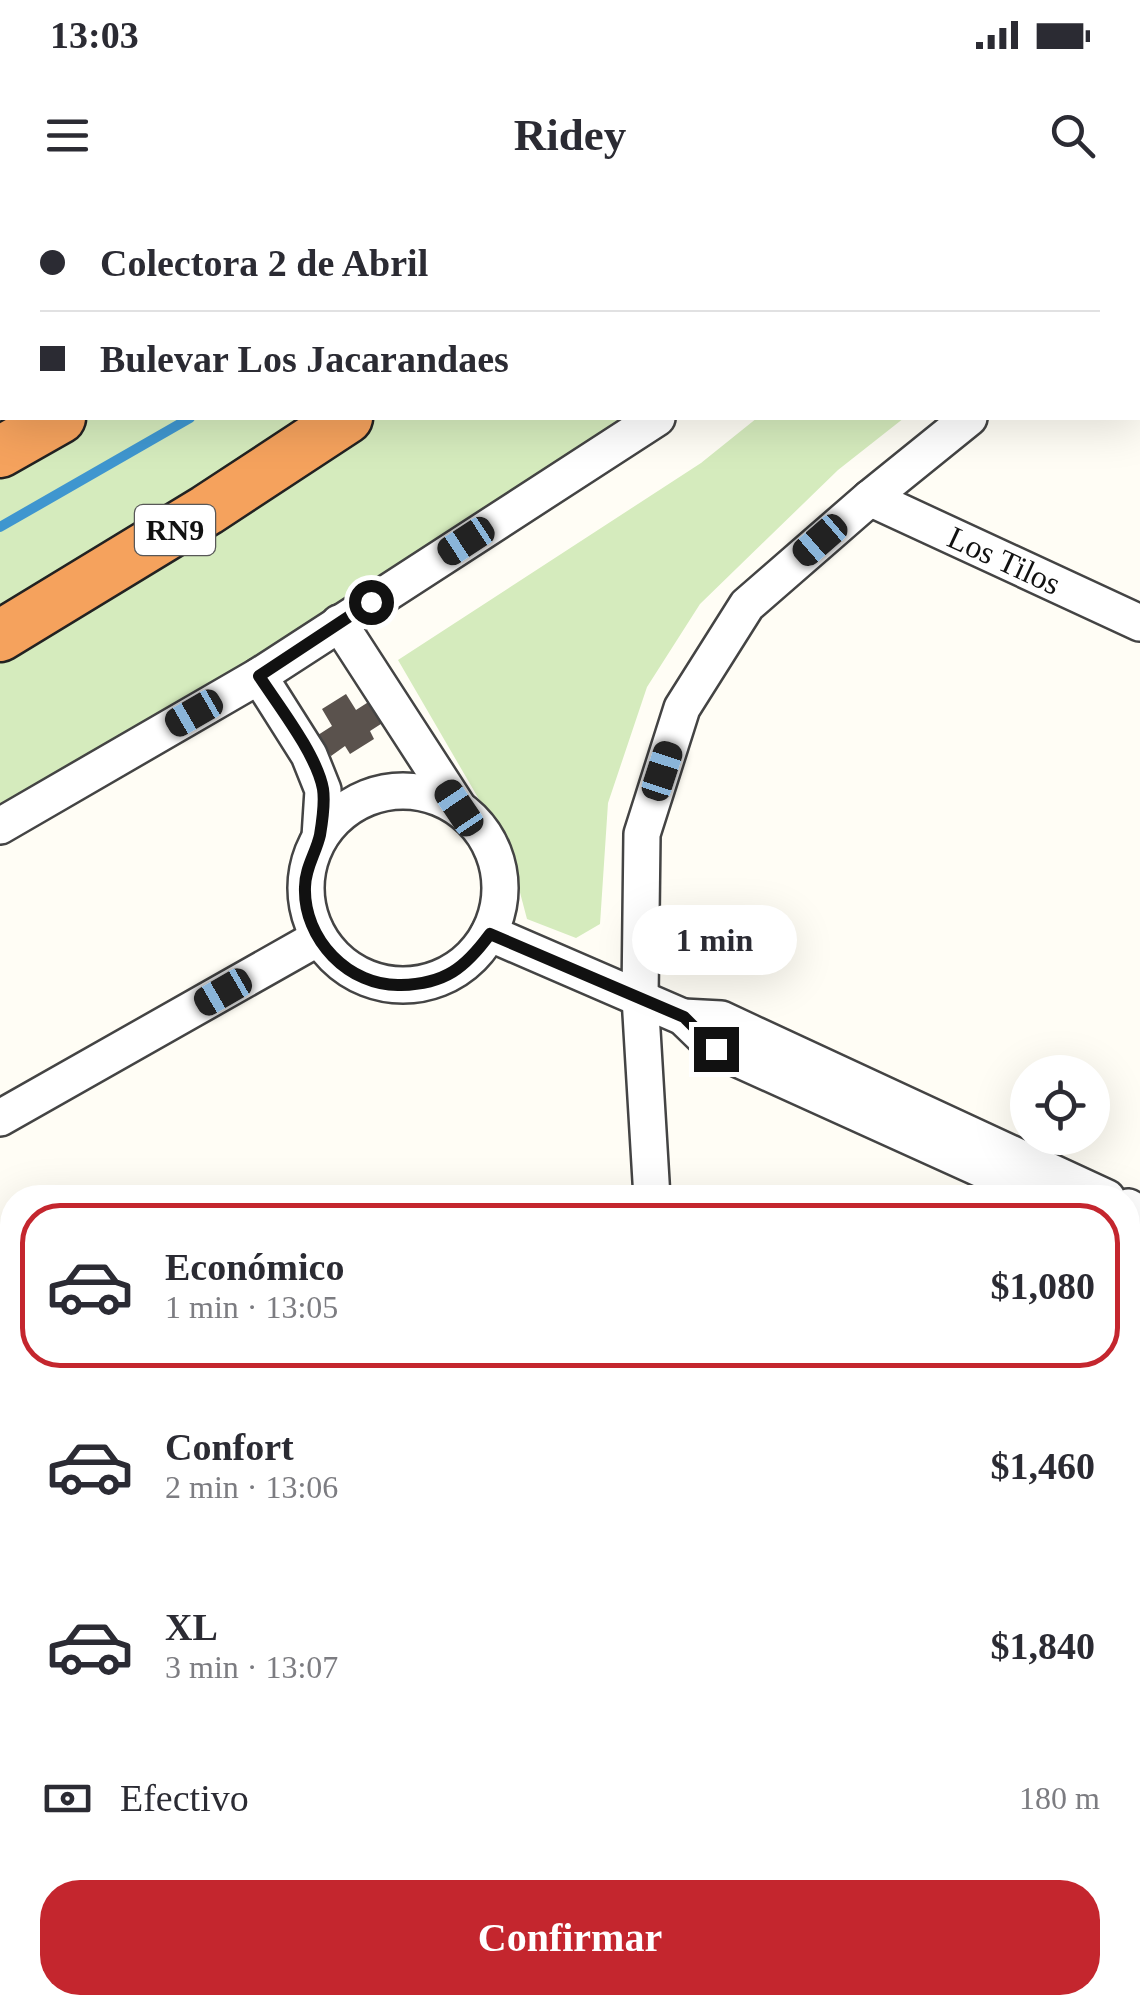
<!DOCTYPE html>
<html lang="es">
<head>
<meta charset="utf-8">
<style>
	body { margin:0; font-family:"Times New Roman",serif; background:#f7f7f7; color:#2b2b33; height:100vh; display:flex; flex-direction:column; font-size:38px; white-space:nowrap }
	* { box-sizing:border-box; margin:0 }
	p { font-size:32px; color:#7c7c81 }
	.icon { flex:none; width:55px; height:55px; fill:none; stroke:currentColor; stroke-width:2; stroke-linecap:round; stroke-linejoin:round }
	.map { position:relative; flex:1; overflow:hidden }
	.drawer { position:absolute; left:0px; top:985px; width:1140px; height:830px; display:flex; flex-direction:column; background:#fff; border-radius:40px 40px 0 0; box-shadow:0 10px 40px #0002 }
	.drawer>* { flex:none }
	.hud { position:absolute; left:0px; top:0px; width:1140px; height:220px; box-shadow:0 10px 40px #0002; display:grid; align-content:center; height:220px; padding:0 40px; background:#fff }
	.fabs { position:absolute; left:1010px; top:855px; display:grid; gap:20px }
	.fabs a { display:grid; place-items:center; width:100px; height:100px; border-radius:50%; background:#fff; box-shadow:0 10px 40px #0002; font-size:50px }
	.end { position:absolute; width:45px; height:45px; margin:-22px; border:12px solid #111; background:#fff; box-shadow:0 0 0 5px #fff }
	.from { border-radius:50% }
	.bubble { position:absolute; height:70px; border-radius:35px; background:#fff; box-shadow:0 10px 40px #0002; font-size:32px; font-weight:700; line-height:70px; text-align:center }
	.car { position:absolute; width:30px; height:60px; margin:-30px -15px; border-radius:12px; box-shadow:0 0 8px 2px #0007; background:linear-gradient(#222 24%,#8ab4d8 0 40%,#222 0 76%,#8ab4d8 0 86%,#222 0) }
	.hud b { display:flex; align-items:center; gap:35px; height:95px; font-size:38px }
	.hud b+b { border-top:2px solid #e1e1e2 }
	.hud i { width:25px; height:25px; background:#2b2b33 }
	ul { padding:18px 0 0; list-style:none }
	li { display:flex; align-items:center; gap:30px; height:165px; margin:0 20px 15px; padding:0 20px; border:5px solid transparent; border-radius:40px }
	li div { flex:1 }
	li b { display:block; font-size:38px }
	li em { font-style:normal; font-weight:700 }
	li.on { border-color:#c4262e }
	li>.icon { width:90px; height:90px; stroke-width:1.5 }
	.pay { display:flex; align-items:center; gap:25px; height:110px; padding:0 40px; font-size:38px }
	.pay p { margin-inline-start:auto }
	.cta { display:flex; gap:20px; margin-top:auto; padding:20px 40px }
	.cta a { flex:1; height:115px; border-radius:40px; background:#c4262e; color:#fff; font-size:40px; font-weight:700; line-height:115px; text-align:center }
	.status { display:flex; justify-content:space-between; align-items:center; height:70px; padding:0 50px; background:#fff; direction:ltr }
	.status svg { height:28px; fill:currentColor }
	header { display:flex; justify-content:space-between; align-items:center; height:130px; padding:0 40px; background:#fff; font-size:45px; font-weight:700 }
	.map>svg:first-child { display:block }
	.green { fill:#d5ebbd }
	.lines { fill:none; stroke-linecap:round; stroke-linejoin:round }
	.stream { stroke:#3f96cf; stroke-width:10 }
	.building { fill:#5a524d }
	.minor-casing { stroke:#444; stroke-width:40 }
	.highway-casing { stroke:#222; stroke-width:55 }
	.minor { stroke:#fff; stroke-width:35 }
	.highway { stroke:#f5a25d; stroke-width:50 }
	.route { stroke:#111; stroke-width:12 }
	.labels { text-anchor:middle; stroke-width:10; stroke-linejoin:round; paint-order:stroke }
	.shield { fill:#fff; stroke:#585858; stroke-width:2.5 }
	.shield-label { font-size:30px; font-weight:bold; fill:#111 }
	.street-label { font-size:32px; fill:#111; stroke:#fff }
</style>
</head>
<body>
<div class="status"><b>13:03</b><svg viewBox="0 0 49 12"><path d="M0 12V9h3v3zM5 12V6h3v6zM10 12V3h3v9zM15 12V0h3v12zM26 1h20v11H26zM47 4h2v5h-2z"/></svg></div>
<header><svg class="icon" aria-label="menu" viewBox="0 0 24 24"><path d="M4 6h16M4 12h16M4 18h16"/></svg>Ridey<svg class="icon" aria-label="search" viewBox="0 0 24 24"><circle cx="10" cy="10" r="6"/><path d="M15 15l6 6"/></svg></header>
<div class="map">
<svg width="1140" height="1815" viewBox="0 0 1140 1815">
	<rect width="100%" height="100%" fill="#fffdf5"/>
	<path class="green" d="M87,0H939L936,2H83Z
		M2,55V218H657L0,626V56Z
		M757,218H904L838,270L700,404L647,487L608,603L600,724L576,738L527,719L509,651L398,460L701,263Z"/>
	<g class="lines">
		<path class="stream" d="M519,2L523,0
			M0,327L190,218"/>
	</g>
	<path class="building" d="M346,494L356,510L370,501L384,522L370,531L374,539L350,554L345,546L331,556L318,535L332,526L322,509Z
		M0,1423L12,1429V1460L0,1454Z
		M0,1702L12,1708L0,1736Z"/>
	<g class="lines">
		<defs>
			<g id="minor">
				<path d="M83,2L87,0"/>
				<path d="M936,2L939,0"/>
				<path d="M0,56L2,54"/>
				<path d="M1138,81L1140,79"/>
				<path id="s1" d="M870,298L1140,423"/>
				<path d="M339,423L458,607"/>
				<path d="M259,476L309,555L323,590L320,637"/>
				<circle cx="403" cy="688" r="97"/>
				<path d="M0,626L259,476L657,218"/>
				<path d="M489,733L683,817L716,849L1045,998"/>
				<path d="M683,817L721,819L1107,998"/>
				<path d="M0,918L318,738"/>
				<path d="M652,998L640,797L642,634L682,508L747,405L870,298L969,218"/>
				<path d="M1128,1007L1140,1013"/>
				<path d="M1128,1035L1140,1040"/>
				<path d="M0,1343L12,1349"/>
				<path d="M1128,1619L1140,1625"/>
				<path d="M250,1815L256,1802"/>
				<path d="M488,1815L494,1802"/>
			</g>
			<path id="highway" d="M395,2L399,0
				M652,2L655,0
				M0,252L60,218
				M0,436L207,310L347,218"/>
		</defs>
		<use href="#minor" class="minor-casing"/>
		<use href="#highway" class="highway-casing"/>
		<use href="#minor" class="minor"/>
		<use href="#highway" class="highway"/>
	</g>
	<g class="lines">
		<path class="route" d="M371,402L259,476C278,505 317,555 323,589C325,602 322,623 320,635C316,653 305,668 305,687C303,739 349,787 401,785C445,784 465,768 490,734L684,817L716,849"/>
	</g>
	<g class="labels">
		<rect class="shield" x="135" y="305" width="80" height="50" rx="8"/>
		<g class="shield-label">
			<text x="175" y="340">RN9</text>
		</g>
		<g class="street-label">
			<text dy="11" stroke="none"><textPath href="#s1" startOffset="148">Los Tilos</textPath></text>
		</g>
	</g>
</svg>
<div class="fabs">
<a><svg class="icon" aria-label="locate" viewBox="0 0 24 24"><circle cx="12" cy="12" r="6"/><path d="M12 2v4M12 18v4M2 12h4M18 12h4"/></svg></a>
</div>
<i class="end from" style="left:371px;top:402px"></i>
<i class="end" style="left:716px;top:849px"></i>
<div class="bubble" style="left:632px;top:705px;width:165px">1 min</div>
<i class="car" style="left:820px;top:340px;rotate:229deg"></i>
<i class="car" style="left:466px;top:341px;rotate:237deg"></i>
<i class="car" style="left:194px;top:513px;rotate:240deg"></i>
<i class="car" style="left:662px;top:571px;rotate:18deg"></i>
<i class="car" style="left:459px;top:608px;rotate:326deg"></i>
<i class="car" style="left:223px;top:792px;rotate:240deg"></i>
<div class="hud">
<b><i class="from"></i>Colectora 2 de Abril</b>
<b><i></i>Bulevar Los Jacarandaes</b>
</div>
<section class="drawer">
<ul>
<li class="on"><svg class="icon" aria-label="car" viewBox="0 0 24 24"><path d="M5 17H2v-5l4-1 3-4h7l3 4 3 1v5h-3M9 17h6M6 11h13"/><circle cx="7" cy="17" r="2"/><circle cx="17" cy="17" r="2"/></svg><div><b>Económico</b><p>1 min · 13:05</p></div><em>$1,080</em></li>
<li><svg class="icon" aria-label="car" viewBox="0 0 24 24"><path d="M5 17H2v-5l4-1 3-4h7l3 4 3 1v5h-3M9 17h6M6 11h13"/><circle cx="7" cy="17" r="2"/><circle cx="17" cy="17" r="2"/></svg><div><b>Confort</b><p>2 min · 13:06</p></div><em>$1,460</em></li>
<li><svg class="icon" aria-label="car" viewBox="0 0 24 24"><path d="M5 17H2v-5l4-1 3-4h7l3 4 3 1v5h-3M9 17h6M6 11h13"/><circle cx="7" cy="17" r="2"/><circle cx="17" cy="17" r="2"/></svg><div><b>XL</b><p>3 min · 13:07</p></div><em>$1,840</em></li>
</ul>
<div class="pay"><svg class="icon" aria-label="cash" viewBox="0 0 24 24"><path d="M3 7h18v10H3z"/><circle cx="12" cy="12" r="2"/></svg>Efectivo<p>180 m</p></div>
<div class="cta"><a>Confirmar</a></div>
</section>
</div>
</body>
</html>
